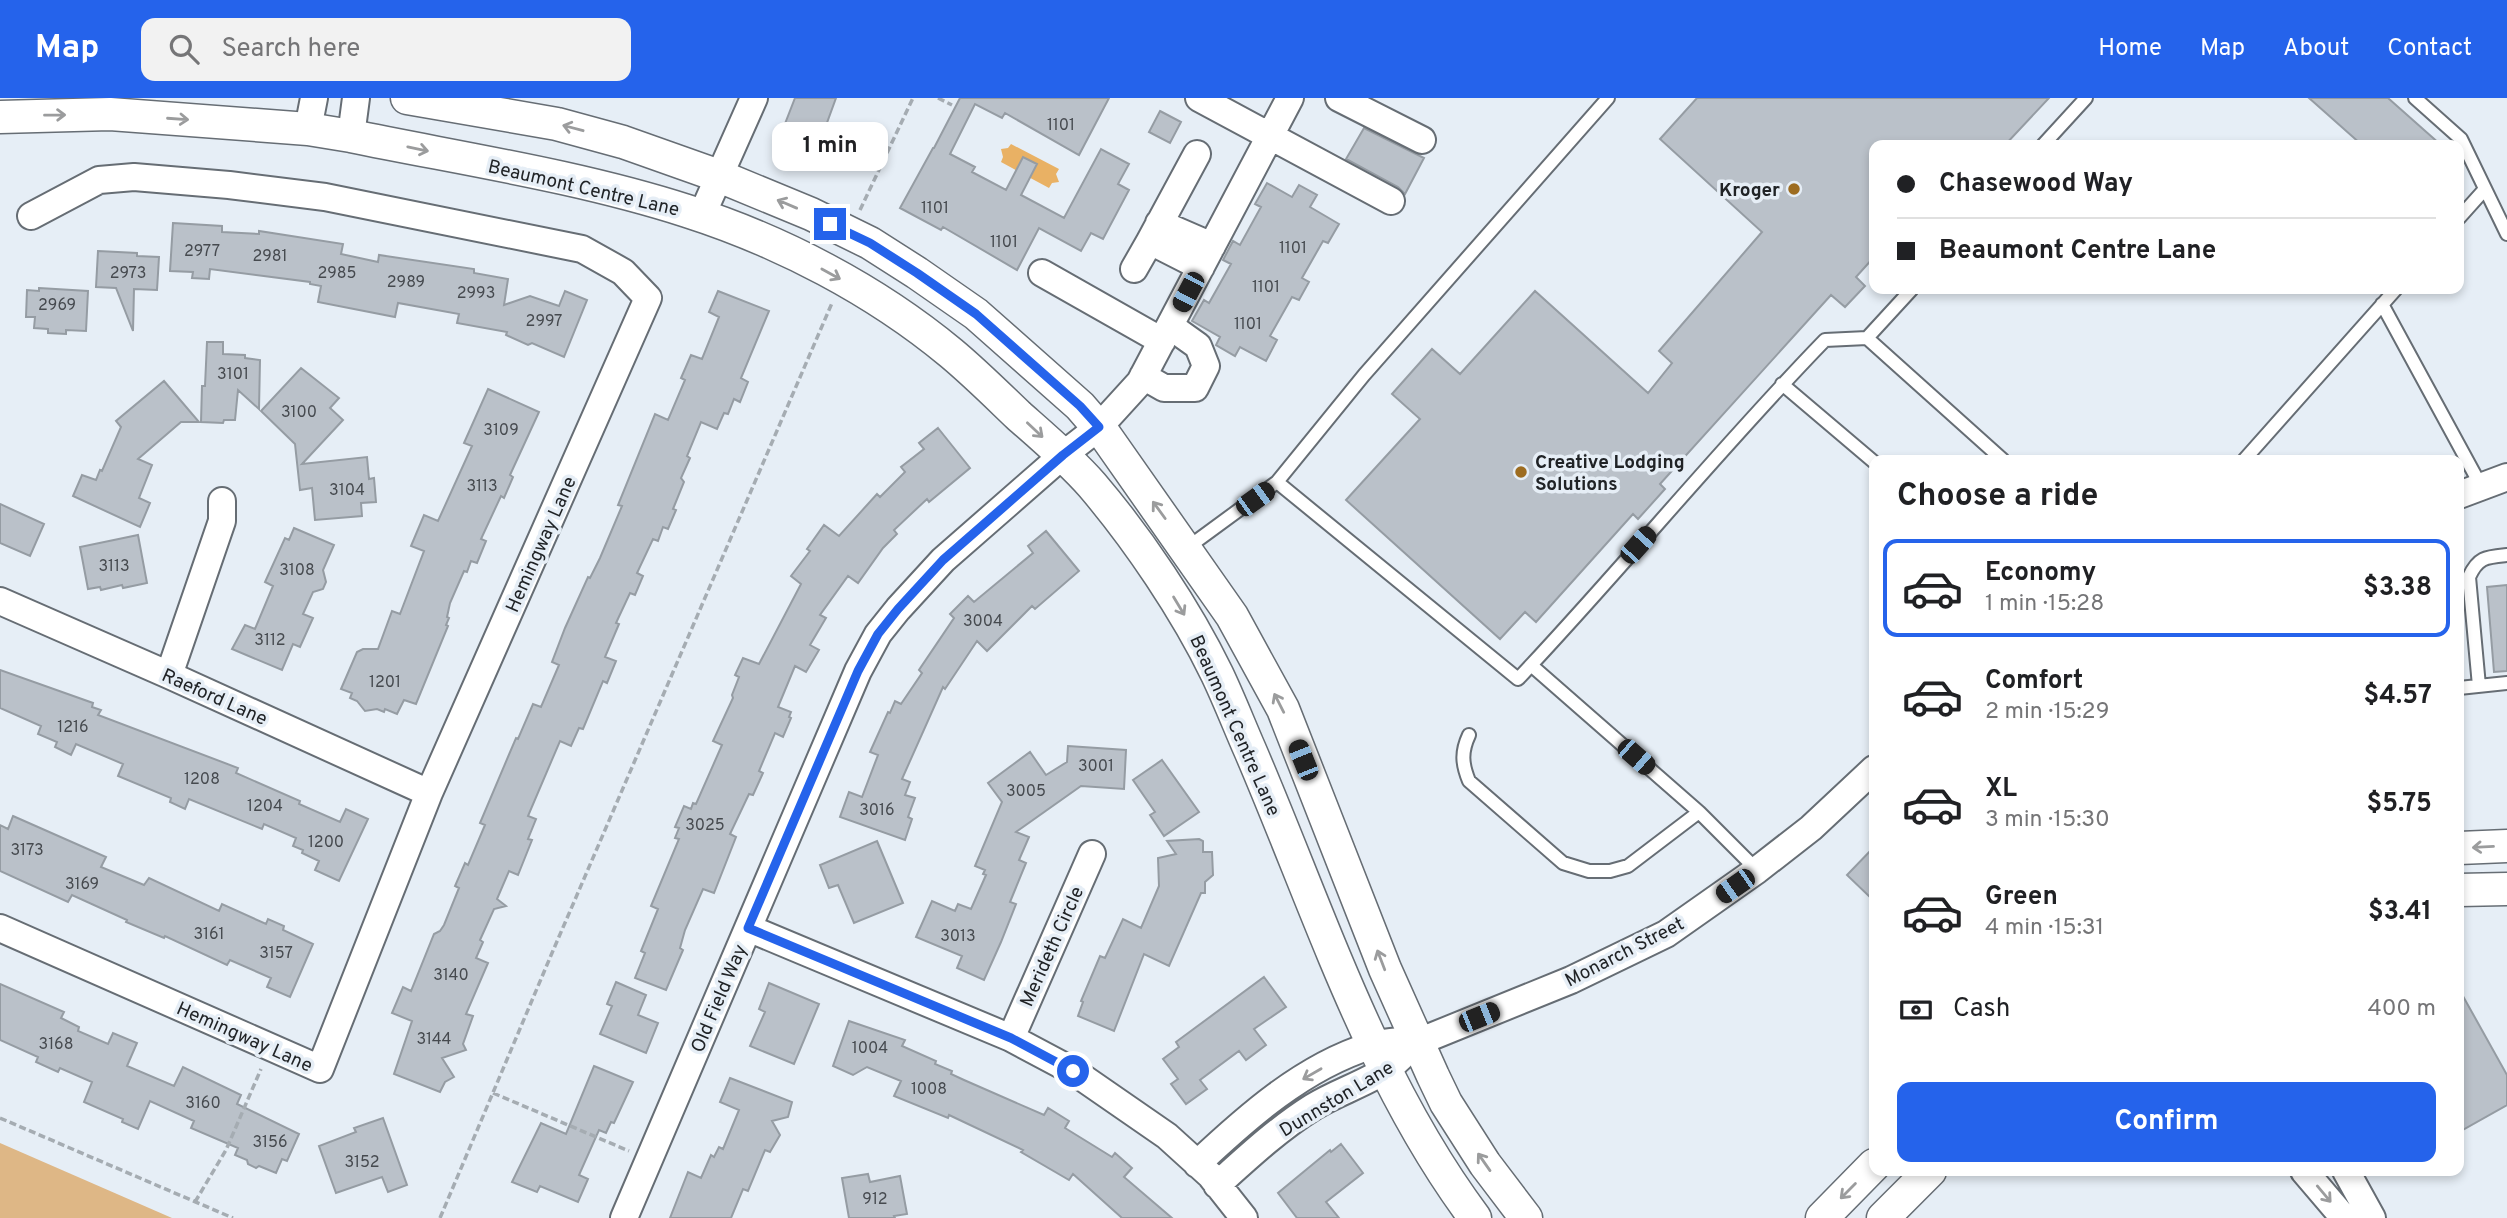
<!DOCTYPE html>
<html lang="en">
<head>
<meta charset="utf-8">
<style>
	body { margin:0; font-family:Overpass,sans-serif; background:#f2f2f2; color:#202124; height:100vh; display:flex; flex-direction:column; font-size:26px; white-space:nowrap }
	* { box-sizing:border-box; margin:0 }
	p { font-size:23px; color:#757577 }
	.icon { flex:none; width:38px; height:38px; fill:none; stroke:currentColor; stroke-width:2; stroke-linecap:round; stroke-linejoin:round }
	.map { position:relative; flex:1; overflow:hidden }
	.sheet { position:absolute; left:1869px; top:357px; width:595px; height:721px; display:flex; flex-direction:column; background:#fff; border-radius:14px; box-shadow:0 4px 10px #0003 }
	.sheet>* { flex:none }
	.top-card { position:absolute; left:1869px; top:42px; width:595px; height:154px; border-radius:14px; box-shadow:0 4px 10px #0003; display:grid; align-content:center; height:154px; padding:0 28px; background:#fff }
	.end { position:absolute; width:32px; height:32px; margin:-16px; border:9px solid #2563eb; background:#fff; box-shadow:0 0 0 4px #fff }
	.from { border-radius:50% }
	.bubble { position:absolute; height:49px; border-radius:14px; background:#fff; box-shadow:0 4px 10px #0003; font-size:23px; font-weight:700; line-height:49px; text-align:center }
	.car { position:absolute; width:21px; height:42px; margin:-21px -10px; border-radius:9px; box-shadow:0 0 5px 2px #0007; background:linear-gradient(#222 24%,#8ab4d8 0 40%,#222 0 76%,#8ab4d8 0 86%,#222 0) }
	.top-card b { display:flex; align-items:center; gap:24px; height:66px; font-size:26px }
	.top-card b+b { border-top:2px solid #e0e0e0 }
	.top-card i { width:18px; height:18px; background:#202124 }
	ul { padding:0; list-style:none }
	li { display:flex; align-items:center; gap:21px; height:98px; margin:0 14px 10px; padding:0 14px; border:4px solid transparent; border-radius:14px }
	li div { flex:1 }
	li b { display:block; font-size:26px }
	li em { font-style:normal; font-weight:700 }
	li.current { border-color:#2563eb }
	li>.icon { width:63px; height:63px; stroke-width:1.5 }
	h2 { padding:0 28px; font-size:32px; line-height:84px }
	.pay { display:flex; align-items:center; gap:18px; height:77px; padding:0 28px; font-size:26px }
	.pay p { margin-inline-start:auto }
	.action { display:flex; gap:14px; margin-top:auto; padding:14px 28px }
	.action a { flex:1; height:80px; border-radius:14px; background:#2563eb; color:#fff; font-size:28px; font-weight:700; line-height:80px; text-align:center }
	header { display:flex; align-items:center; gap:42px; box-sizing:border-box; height:98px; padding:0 35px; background:#2563eb; color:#fff }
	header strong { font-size:33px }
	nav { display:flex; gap:38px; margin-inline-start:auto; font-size:24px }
	.search { width:490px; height:63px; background:#f2f2f2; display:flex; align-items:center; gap:18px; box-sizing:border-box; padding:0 24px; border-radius:14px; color:#757577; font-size:26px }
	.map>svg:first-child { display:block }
	.green { fill:#deb786 }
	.water { fill:#e9b164 }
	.building { fill:#bac1c9; stroke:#959ca3; stroke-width:2 }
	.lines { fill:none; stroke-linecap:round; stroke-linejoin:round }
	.service-casing { stroke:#666d74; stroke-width:16 }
	.minor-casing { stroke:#666d74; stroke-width:30 }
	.tertiary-casing { stroke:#666d74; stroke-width:35 }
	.path { stroke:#a5acb2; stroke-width:3.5; stroke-dasharray:7 3.5; stroke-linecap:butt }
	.service { stroke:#fff; stroke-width:12 }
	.minor { stroke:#fff; stroke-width:26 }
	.tertiary { stroke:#fff; stroke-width:32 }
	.oneway { stroke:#9b9c9d }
	.route { stroke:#2563eb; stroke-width:9 }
	.poi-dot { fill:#9d6c20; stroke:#e6eef6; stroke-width:2.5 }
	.labels { text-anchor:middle; stroke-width:7; stroke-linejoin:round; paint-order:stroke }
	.number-label { font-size:16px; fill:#464a4f }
	.street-label { font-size:19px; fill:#202326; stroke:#e6eef6 }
	.poi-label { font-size:19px; font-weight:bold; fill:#202326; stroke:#e6eef6; text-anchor:end }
</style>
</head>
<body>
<header>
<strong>Map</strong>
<div class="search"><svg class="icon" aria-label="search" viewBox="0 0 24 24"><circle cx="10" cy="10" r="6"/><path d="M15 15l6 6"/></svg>Search here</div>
<nav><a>Home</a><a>Map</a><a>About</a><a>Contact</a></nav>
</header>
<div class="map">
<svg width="2507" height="1120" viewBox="0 0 2507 1120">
	<rect width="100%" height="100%" fill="#e6eef6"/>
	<path class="green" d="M0,1045L172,1120H0Z"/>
	<path class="water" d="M1011,46L1059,71L1056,76L1059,84L1052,85L1049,90L1001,64L1003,59L1001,51L1008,50Z"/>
	<path class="building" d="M795,0H836L812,66L778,53L785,37L781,36Z
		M960,0H1109L1079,57L1005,15L1002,20L975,6L950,56L975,69L972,74L1006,92L1023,59L1037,66L1021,97L1064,120L1101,51L1129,66L1118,86L1129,92L1103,141L1091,135L1081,153L1039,130L1017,172L943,129L941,132L900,110L933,50H934Z
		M1697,0H2049L2005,47H1874V159L1856,179L1865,188L1845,209L1831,197L1660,386L1665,391L1638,421L1633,416L1536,524L1525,514L1500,541L1346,402L1420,321L1392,296L1432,251L1460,276L1535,193L1648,295L1672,265L1659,253L1762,134L1660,41Z
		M2309,0H2388L2441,47H2362Z
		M1160,13L1181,24L1170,45L1149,34Z
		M1364,30L1424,60L1405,96L1398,89L1346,61Z
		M1267,85L1292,99L1299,87L1317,97L1310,109L1339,126L1328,145L1323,143L1302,180L1309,184L1299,202L1292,199L1270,238L1277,242L1266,263L1240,249L1235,258L1216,247L1220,239L1192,223L1204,202L1209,205L1231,166L1223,162L1233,143L1240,147L1261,109L1255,106Z
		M173,125L222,128V134L259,136V133L343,146L341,156L378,164L379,157L474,171V175L508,181L504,207L530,198L559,208L565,193L587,202L564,259L532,245L528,247L506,237L507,234L457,225L459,216L398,205L395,219L318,204L321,188L310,186V184L210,171L209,181L192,180L193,174L170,173Z
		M98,153L137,155V158L159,159L157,192L134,191L133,233L116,190L96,189Z
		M39,190L88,193L86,233L66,232V236L48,235V231L34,230L35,219H26L27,192L39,193Z
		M718,193L769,213L741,280L748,284L740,304L734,301L728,316L724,315L717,331L701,324L687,358L690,360L681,380L684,384L673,411L676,412L668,431L663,429L658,443L653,441L637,475L643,478L635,497L630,495L616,525L619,526L605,559L616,563L607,585L603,583L583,631L579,630L571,648L560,643L528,718L536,721L528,741L532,742L518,777L509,773L497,801L506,808L494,811L480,842L483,844L476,860L488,865L466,916L473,918L463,946L466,952L442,960L454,979L445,984L440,994L394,976L412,923L392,915L403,889L411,893L434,836L440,833L444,827L459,790L455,788L465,765L468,767L485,727L480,725L516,640L518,641L533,606L541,609L559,567L552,564L565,530L588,479L590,480L600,460L622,408L618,407L655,316L668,322L685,282L681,280L691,257L702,261L719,219L709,214Z
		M207,244H223V256L245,257V260L260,262L259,311L238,292L235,322H224L223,325L201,324L202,288H205Z
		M301,270L339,300L330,310L343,322L302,366L367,359L369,381L374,380L376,404L361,405L362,418L315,422L312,390L300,392L295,346L261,313Z
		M164,283L199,324H181L138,361L152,367L139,400L150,405L140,429L73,398L82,377L96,382L100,372L102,373L121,329L116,323Z
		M488,291L539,314L510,377L513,379L504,400L501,398L481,441L486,443L477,465L471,463L467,474L464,473L450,505L447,519L449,520L446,527L448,528L416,606L404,602L397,616L385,611L384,614L377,611L365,613L357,603L350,600L352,595L341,591L357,554L363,551H378L392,513L400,516L424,453L411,448L424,417L438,423L472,348L464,345Z
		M938,330L970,370L929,404L927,401L894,432L897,436L883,450L858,485L848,478L820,517L826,520L810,547L819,552L806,574L795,568L778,609L791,614L789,619L791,620L783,639L775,635L759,673L763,675L753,697L749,696L730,736L736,739L714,795L703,791L685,832L680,850L683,852L666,892L635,880L645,855L641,853L658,811L651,808L679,741L675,740L679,730L675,729L684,708L691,711L693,705L696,706L722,647L713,643L733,600L732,597L739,579L735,577L743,560L759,566L801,486L791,478L810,453L807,451L824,427L839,438L877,396L880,399L905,374L901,369L924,351L919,345Z
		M0,406L44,426L30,458L0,445Z
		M294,430L334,447L323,472L326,484L323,491L313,494L303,516L313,520L300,549L293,546L282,572L232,551L245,527L255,531L273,488L265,484L285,440L289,442Z
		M1046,433L1079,473L1035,511L1032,508L987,553L977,543L945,591L943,589L902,681L910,684L905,697L915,700L908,719L912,721L905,742L840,719L849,694L862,699L878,657L870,654L888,614L890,615L895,603L901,606L922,575L919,572L954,520L950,516L968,498L974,504L1033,455L1028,448Z
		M138,437L147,485L123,490L122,487L101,492L100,489L88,491L80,449Z
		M2507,487V573L2494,574L2487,489Z
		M0,572L93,605L92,609L101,612L98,617L238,670L236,675L300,703L299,706L340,724L346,711L368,721L339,783L315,772L319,763L302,755L303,752L293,748L296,740L264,726L262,731L189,701L185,711L170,704L171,700L118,678L123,666L76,646L71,657L55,649L57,644L38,636L41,628L0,610Z
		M1068,648L1126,652L1124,691L1081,688L1016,734L1029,739L1019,762L1026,765L1010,804L1016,806L1001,844L984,882L957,870L962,858L916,839L932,803L955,813L958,806L971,811L986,777L983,776L985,772L975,768L1002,704L988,685L1030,654L1046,677L1067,664Z
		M1162,662L1199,714L1164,738L1150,717L1155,714L1133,682Z
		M13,718L106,759L101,769L144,787L149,780L219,813L222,806L266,826L268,821L284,828L283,832L313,846L290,899L267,889L271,880L230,862L227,867L165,838L164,840L126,824L127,822L72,797L68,804L0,773V727L8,731Z
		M1199,741L1203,743V754H1212L1213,777L1205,784V795H1201L1169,868L1144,856L1114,933L1078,918L1083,904L1081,903L1100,858L1105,860L1123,821L1141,830L1159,788L1158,760L1176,756L1167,743Z
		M877,743L903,805L854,825L838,787L829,790L820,767Z
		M1874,749V803L1847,777Z
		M1264,879L1286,909L1254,931L1266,947L1246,962L1239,953L1200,982L1207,991L1186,1006L1171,986L1178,981L1163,961L1179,949L1176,944Z
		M616,884L646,897L638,917L658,925L646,955L600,936L612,908L607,906Z
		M769,885L819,906L794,966L750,948L765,914L759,911Z
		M0,886L64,914L61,920L79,929L78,933L108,946L113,935L137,945L127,968L174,988L183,969L241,997L237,1006L299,1036L287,1063L282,1061L276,1075L259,1068L256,1070L248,1066L247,1062L235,1057L238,1050L191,1030L194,1023L150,1003L138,1031L122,1024L123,1021L84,1004L92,984L60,970L58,974L36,964L38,959L0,942Z
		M2459,891L2507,977V1007L2459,1034Z
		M849,923L905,942L902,948L936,963L935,966L952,973L951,976L964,982L1044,1017L1048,1010L1069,1023L1065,1030L1112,1059L1115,1055L1132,1070L1124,1079L1172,1120H1122L1073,1076L1069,1082L1021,1054L1023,1052L949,1017L948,1020L894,998L901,983L867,969L853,977L833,968Z
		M594,968L633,984L614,1025L611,1024L606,1035L599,1032L579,1077L588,1081L578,1104L540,1088L537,1094L512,1084L541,1025L566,1036Z
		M730,980L792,1004L788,1019L772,1023L780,1037L770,1054L765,1052L748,1093L743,1091L731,1120H670L688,1074L701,1080L711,1057L714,1059L719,1049L723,1051L739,1012L720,1004Z
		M383,1020L407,1087L388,1094L382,1079L336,1095L319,1048L356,1034L354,1030Z
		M1341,1046L1363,1075L1326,1104L1339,1120H1297L1278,1095L1330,1052L1331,1054Z
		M868,1076L870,1084L900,1078L907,1116L894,1118L895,1120H849L842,1080Z"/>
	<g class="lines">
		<defs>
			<path id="service" d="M2415,0L2461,41L2507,136
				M2043,47L2086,0
				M2459,120L2485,91
				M2382,206L2481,388
				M1867,240L2003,362
				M1782,286L1874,364
				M2244,362L2396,191
				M1277,384L1518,581C1623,470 1719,351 1825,242L1867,240L1912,191
				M1187,450L1277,384L1364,277L1608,0
				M1531,567L1699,714L1757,772
				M2479,588L2469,479C2478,459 2486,459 2507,457
				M2459,590L2507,585
				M1469,637C1461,654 1462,666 1469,683L1563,765L1589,773H1610L1628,768L1699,714"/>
			<path id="minor" d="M1199,0L1391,103
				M1339,0L1422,42
				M308,31L314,0
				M351,38L356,0
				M701,119L754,0
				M1159,125L1212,148
				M1150,143L1197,56
				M1134,171L1150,143L1201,169
				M1042,175L1162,243
				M1143,278L1164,290H1195L1206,268L1198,248L1170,228
				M2459,397L2507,379
				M0,503L169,577L429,695
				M169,577L222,423V403
				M0,830L320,971L429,695L648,200L623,174L582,151L325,99L229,87L134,79L99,82L31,118
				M748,830L1011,940L1073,973L1167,1038L1210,1077L1244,1120
				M1011,940L1092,756
				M1197,1066C1247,1019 1303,969 1370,948C1390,941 1412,945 1433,938L1571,882L1666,836L1757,772L1811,730L1874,671
				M2304,1073L2344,1120
				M2346,1073L2372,1120
				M1217,1087C1248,1059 1278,1031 1313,1009C1342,991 1377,983 1401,959
				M624,1120L858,573L878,536L898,511L943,462L1063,357L1099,329L1140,284L1290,0"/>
			<path id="tertiary" d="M407,0L557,26L623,44L719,78L811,116L870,145L917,175L976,216L1080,308L1105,337L1232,518L1283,611L1385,871L1433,978L1446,1005L1485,1066L1526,1120
				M0,19L110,16L308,31L351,38C463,61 578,78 687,113C781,143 875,192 951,255C975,275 997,297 1019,318C1044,340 1070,362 1092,387C1138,441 1186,512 1217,576C1229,601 1239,627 1250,652C1318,810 1371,981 1475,1120
				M2459,750L2507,748
				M2459,792L2507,791
				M1822,1120L1874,1067
				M1883,1120L1930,1073"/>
		</defs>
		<use href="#service" class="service-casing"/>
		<use href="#minor" class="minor-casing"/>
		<use href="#tertiary" class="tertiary-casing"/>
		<path class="path" d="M938,0L952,7
			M860,112L913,0
			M493,995L629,1053
			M0,1020L233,1120
			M195,1104L226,1052L261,971
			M440,1120L552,855L832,205"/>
		<use href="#service" class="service"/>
		<use href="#minor" class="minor"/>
		<use href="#tertiary" class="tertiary"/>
	</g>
	<defs><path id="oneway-shaft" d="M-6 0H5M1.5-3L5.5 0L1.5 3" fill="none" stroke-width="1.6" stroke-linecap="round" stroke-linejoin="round" transform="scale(1.75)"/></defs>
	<g class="oneway">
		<use href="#oneway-shaft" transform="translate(55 17) rotate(-1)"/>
		<use href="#oneway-shaft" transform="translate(178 21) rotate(4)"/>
		<use href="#oneway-shaft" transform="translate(573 30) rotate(-165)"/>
		<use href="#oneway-shaft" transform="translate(418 51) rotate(12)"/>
		<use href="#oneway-shaft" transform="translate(787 106) rotate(-157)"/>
		<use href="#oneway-shaft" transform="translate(831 176) rotate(29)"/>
		<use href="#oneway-shaft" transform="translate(1035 332) rotate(43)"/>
		<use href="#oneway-shaft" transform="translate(1159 412) rotate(-126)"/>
		<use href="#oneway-shaft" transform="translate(1179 508) rotate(59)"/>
		<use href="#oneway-shaft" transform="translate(1279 605) rotate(-117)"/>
		<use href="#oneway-shaft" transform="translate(2483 749) rotate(177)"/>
		<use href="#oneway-shaft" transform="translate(1381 862) rotate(-111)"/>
		<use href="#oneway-shaft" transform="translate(1312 976) rotate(150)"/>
		<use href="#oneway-shaft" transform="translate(1484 1064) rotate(-125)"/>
		<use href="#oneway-shaft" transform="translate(1848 1093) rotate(135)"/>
		<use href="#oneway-shaft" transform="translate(2324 1096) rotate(50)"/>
	</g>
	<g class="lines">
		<path class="route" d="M830,126L870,145L917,175L976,216L1080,308L1099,329L1063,357L943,462L898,511L878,536L858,573L748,830L1011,940L1073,973"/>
	</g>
	<g class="poi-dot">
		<circle cx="1794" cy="91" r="7"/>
		<circle cx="1521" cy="374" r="7"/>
	</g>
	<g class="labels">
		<g class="number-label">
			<text x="1061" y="32">1101</text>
			<text x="935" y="115">1101</text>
			<text x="1004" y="149">1101</text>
			<text x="1293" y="155">1101</text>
			<text x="202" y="158">2977</text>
			<text x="270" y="163">2981</text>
			<text x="128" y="180">2973</text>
			<text x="337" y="180">2985</text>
			<text x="406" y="189">2989</text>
			<text x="1266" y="194">1101</text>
			<text x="476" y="200">2993</text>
			<text x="57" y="212">2969</text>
			<text x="544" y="228">2997</text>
			<text x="1248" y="231">1101</text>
			<text x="233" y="281">3101</text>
			<text x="299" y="319">3100</text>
			<text x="501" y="337">3109</text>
			<text x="482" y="393">3113</text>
			<text x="347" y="397">3104</text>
			<text x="114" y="473">3113</text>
			<text x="297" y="477">3108</text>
			<text x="983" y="528">3004</text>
			<text x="270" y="547">3112</text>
			<text x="385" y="589">1201</text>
			<text x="73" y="634">1216</text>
			<text x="1096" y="673">3001</text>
			<text x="202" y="686">1208</text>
			<text x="1026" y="698">3005</text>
			<text x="265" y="713">1204</text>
			<text x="877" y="717">3016</text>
			<text x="705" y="732">3025</text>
			<text x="326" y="749">1200</text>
			<text x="27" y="757">3173</text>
			<text x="82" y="791">3169</text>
			<text x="209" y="841">3161</text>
			<text x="958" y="843">3013</text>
			<text x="276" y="860">3157</text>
			<text x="451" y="882">3140</text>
			<text x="434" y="946">3144</text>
			<text x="56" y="951">3168</text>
			<text x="870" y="955">1004</text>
			<text x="929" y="996">1008</text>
			<text x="203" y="1010">3160</text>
			<text x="270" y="1049">3156</text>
			<text x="362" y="1069">3152</text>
			<text x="875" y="1106">912</text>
		</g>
		<g class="street-label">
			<text transform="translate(584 89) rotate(13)" y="7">Beaumont Centre Lane</text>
			<text transform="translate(540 446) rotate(-66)" y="7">Hemingway Lane</text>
			<text transform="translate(215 598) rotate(24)" y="7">Raeford Lane</text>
			<text transform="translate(1236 627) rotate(66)" y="7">Beaumont Centre Lane</text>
			<text transform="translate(1051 848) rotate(-66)" y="7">Merideth Circle</text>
			<text transform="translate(1624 853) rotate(-27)" y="7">Monarch Street</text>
			<text transform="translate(718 900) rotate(-67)" y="7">Old Field Way</text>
			<text transform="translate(245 938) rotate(24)" y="7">Hemingway Lane</text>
			<text transform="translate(1336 1000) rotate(-31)" y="7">Dunnston Lane</text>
		</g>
		<g class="poi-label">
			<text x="1780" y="98">Kroger</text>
			<text x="1535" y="370" text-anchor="start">Creative Lodging<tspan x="1535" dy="22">Solutions</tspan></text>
		</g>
	</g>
</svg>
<i class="end from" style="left:1073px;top:973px"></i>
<i class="end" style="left:830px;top:126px"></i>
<div class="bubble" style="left:772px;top:24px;width:116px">1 min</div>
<i class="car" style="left:1188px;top:194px;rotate:208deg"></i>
<i class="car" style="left:1255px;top:401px;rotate:54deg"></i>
<i class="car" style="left:1638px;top:447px;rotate:42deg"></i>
<i class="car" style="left:1636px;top:659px;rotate:131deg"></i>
<i class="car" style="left:1303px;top:662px;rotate:338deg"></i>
<i class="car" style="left:1735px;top:788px;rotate:235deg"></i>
<i class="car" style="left:1479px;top:919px;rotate:68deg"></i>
<div class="top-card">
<b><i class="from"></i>Chasewood Way</b>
<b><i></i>Beaumont Centre Lane</b>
</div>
<section class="sheet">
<h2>Choose a ride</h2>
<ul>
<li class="current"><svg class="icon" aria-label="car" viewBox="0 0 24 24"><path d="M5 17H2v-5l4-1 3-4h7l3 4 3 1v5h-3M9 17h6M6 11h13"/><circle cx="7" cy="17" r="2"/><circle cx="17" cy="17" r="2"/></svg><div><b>Economy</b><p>1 min · 15:28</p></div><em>$3.38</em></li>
<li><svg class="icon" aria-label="car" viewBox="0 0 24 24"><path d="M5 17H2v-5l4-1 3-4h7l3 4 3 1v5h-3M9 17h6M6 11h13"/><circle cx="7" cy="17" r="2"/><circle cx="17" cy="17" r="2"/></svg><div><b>Comfort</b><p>2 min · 15:29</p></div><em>$4.57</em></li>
<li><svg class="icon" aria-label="car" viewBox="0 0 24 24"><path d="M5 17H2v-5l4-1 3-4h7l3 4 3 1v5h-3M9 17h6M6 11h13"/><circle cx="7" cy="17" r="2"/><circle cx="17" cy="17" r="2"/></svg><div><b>XL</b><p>3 min · 15:30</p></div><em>$5.75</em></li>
<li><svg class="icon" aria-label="car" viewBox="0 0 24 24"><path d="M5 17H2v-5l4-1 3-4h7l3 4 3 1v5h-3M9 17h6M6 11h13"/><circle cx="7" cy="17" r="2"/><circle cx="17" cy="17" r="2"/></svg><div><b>Green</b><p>4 min · 15:31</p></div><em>$3.41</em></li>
</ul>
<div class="pay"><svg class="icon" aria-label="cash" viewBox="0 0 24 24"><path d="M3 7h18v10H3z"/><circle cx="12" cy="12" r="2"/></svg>Cash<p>400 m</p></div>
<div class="action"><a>Confirm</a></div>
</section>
</div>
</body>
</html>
